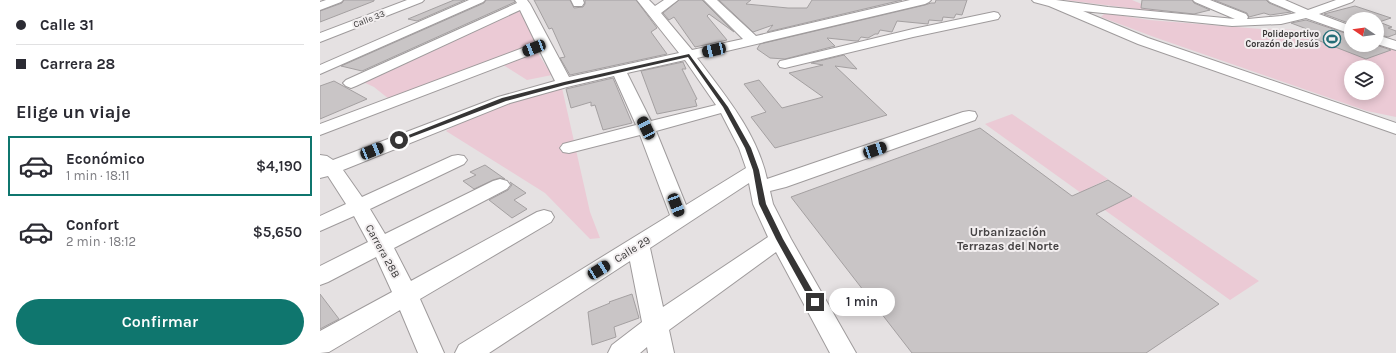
<!DOCTYPE html>
<html lang="es">
<head>
<meta charset="utf-8">
<style>
	body { margin:0; font-family:Karla,sans-serif; background:#f2f2f3; color:#2b2b33; height:100vh; display:flex; flex-direction:column; font-size:15px; white-space:nowrap }
	* { box-sizing:border-box; margin:0 }
	p { font-size:13px; color:#7c7c81 }
	.icon { flex:none; width:22px; height:22px; fill:none; stroke:currentColor; stroke-width:2; stroke-linecap:round; stroke-linejoin:round }
	.map { position:relative; flex:1; overflow:hidden }
	.sheet { display:flex; flex-direction:column; background:#fff; width:320px }
	.sheet>* { flex:none }
	.banner { display:grid; align-content:center; height:88px; padding:0 16px; background:#fff }
	.needle { width:26px; rotate:283deg }
	.buttons { position:absolute; left:1024px; top:12px; display:grid; gap:8px }
	.buttons a { display:grid; place-items:center; width:40px; height:40px; border-radius:50%; background:#fff; box-shadow:0 2px 10px #0003; font-size:20px }
	.end { position:absolute; width:18px; height:18px; margin:-9px; border:5px solid #363535; background:#fff; box-shadow:0 0 0 2px #fff }
	.from { border-radius:50% }
	.bubble { position:absolute; height:28px; border-radius:14px; background:#fff; box-shadow:0 2px 10px #0003; font-size:13px; font-weight:600; line-height:28px; text-align:center }
	.car { position:absolute; width:12px; height:24px; margin:-12px -6px; border-radius:5px; box-shadow:0 0 3px 1px #0007; background:linear-gradient(#222 24%,#8ab4d8 0 40%,#222 0 76%,#8ab4d8 0 86%,#222 0) }
	.banner b { display:flex; align-items:center; gap:14px; height:38px; font-size:15px }
	.banner b+b { border-top:1px solid #e1e1e2 }
	.banner i { width:10px; height:10px; background:#2b2b33 }
	ul { padding:0; list-style:none }
	li { display:flex; align-items:center; gap:12px; height:60px; margin:0 8px 6px; padding:0 8px; border:2px solid transparent; border-radius:0px }
	li div { flex:1 }
	li b { display:block; font-size:15px }
	li em { font-style:normal; font-weight:600 }
	li.on { border-color:#0f766e }
	li>.icon { width:36px; height:36px; stroke-width:1.5 }
	h2 { padding:0 16px; font-size:18px; line-height:48px }
	.primary-button { display:flex; gap:8px; margin-top:auto; padding:8px 16px }
	.primary-button a { flex:1; height:46px; border-radius:24px; background:#0f766e; color:#fff; font-size:16px; font-weight:600; line-height:46px; text-align:center }
	main { display:flex; flex:1; min-height:0 }
	.map>svg:first-child { display:block }
	.green { fill:#ebcad5; fill-rule:evenodd }
	.building { fill:#c9c5c6; stroke:#a4a0a1 }
	.lines { fill:none; stroke-linecap:round; stroke-linejoin:round }
	.street-casing { stroke:#9f9b9c; stroke-width:2 }
	.street { fill:#fff; fill-rule:evenodd }
	.route { fill:#363535 }
	.labels { text-anchor:middle; stroke-width:4; stroke-linejoin:round; paint-order:stroke }
	.far-street-label { font-size:9px; fill:#363535; stroke:#f2eeef }
	.far-poi-label { font-size:9px; font-weight:bold; fill:#363535; stroke:#f2eeef; text-anchor:end }
	.street-label { font-size:11px; fill:#363535; stroke:#f2eeef }
	.neighbourhood-label { font-size:12px; font-weight:bold; fill:#464344; stroke:#f2eeef }
</style>
</head>
<body>
<main>
<section class="sheet">
<div class="banner">
<b><i class="from"></i>Calle 31</b>
<b><i></i>Carrera 28</b>
</div>
<h2>Elige un viaje</h2>
<ul>
<li class="on"><svg class="icon" aria-label="car" viewBox="0 0 24 24"><path d="M5 17H2v-5l4-1 3-4h7l3 4 3 1v5h-3M9 17h6M6 11h13"/><circle cx="7" cy="17" r="2"/><circle cx="17" cy="17" r="2"/></svg><div><b>Económico</b><p>1 min · 18:11</p></div><em>$4,190</em></li>
<li><svg class="icon" aria-label="car" viewBox="0 0 24 24"><path d="M5 17H2v-5l4-1 3-4h7l3 4 3 1v5h-3M9 17h6M6 11h13"/><circle cx="7" cy="17" r="2"/><circle cx="17" cy="17" r="2"/></svg><div><b>Confort</b><p>2 min · 18:12</p></div><em>$5,650</em></li>
</ul>
<div class="primary-button"><a>Confirmar</a></div>
</section>
<div class="map">
<svg width="1076" height="353" viewBox="0 0 1076 353">
	<rect width="100%" height="100%" fill="#e5e1e2"/>
	<path class="green" d="M745,0H812L841,12Z
		M199,9L203,11L219,44L69,99L54,87L41,81Z
		M785,13L829,20L941,29L982,30L1005,24L1031,33V45H1057V42L1076,48V117L1047,111L834,37L781,17ZM1031,67H1057V93H1031Z
		M215,49L232,75L207,80L180,63Z
		M242,88L270,212L280,238L270,239L225,193L126,131L151,116L176,106Z
		M692,114L788,179L769,188L794,205L813,196L939,281L910,300L665,124Z"/>
	<path class="building" d="M24,0H54V1L0,22V11L22,3Z
		M134,0H145L97,21L88,19Z
		M166,0H194L195,2L42,71L21,66L164,3Z
		M214,0H250L254,8L263,7L265,4V0H316L337,28L331,32L347,54L250,75L240,58L245,57L232,28L229,29Z
		M359,0H382L414,32L389,14L387,16L407,40L375,47L354,17L349,20L343,13Z
		M399,0H431L426,4L468,8H487L492,0H582L447,32L453,25L433,32Z
		M616,0H647L642,15L636,14L634,18L623,17L622,21L609,20L608,24L577,21L572,32L560,30L558,34H555L548,38L541,37L538,41H536L507,38L515,46L465,59L450,58L437,49L440,44L605,5L611,3H615Z
		M822,0H872L874,3L890,10L874,14L828,9L821,8Z
		M894,0H946L949,3L971,12L950,15L944,13L929,17L927,13Z
		M1035,6L1071,18L1059,22L1072,27L1068,28L1076,31V34L1068,37L1057,34V19H1031V24L1004,14Z
		M986,20L1031,35V45H1056L1071,50L1046,59L982,34L992,31L971,23Z
		M524,55L537,69L515,66L567,115L455,148L431,117L446,112L424,84L439,80L462,108L503,97L469,73L503,65L491,63Z
		M363,62L366,69H362L377,99L375,100L377,106L337,114L321,71Z
		M293,78L312,123L283,130L275,105L271,106V102L251,108L246,89Z
		M14,81L47,99L0,119V86Z
		M660,128L752,196L788,180L812,196L776,214L899,304L826,353H592L471,197Z
		M165,165L185,179L180,178L173,180L154,189L143,181L156,175L150,172Z
		M190,182L206,193L194,200L207,209L192,218L169,200L188,190L192,185Z
		M0,294L19,319L0,329Z
		M312,294L319,318L294,327L296,337L272,345L268,312L290,303L289,302Z"/>
	<g class="lines">
		<defs>
			<path id="street" d="M6,0H23L21,2L0,10V2Z
				M87,0H104L102,2L0,42V33Z
				M149,0H165L163,2L0,74V65Z
				M195,0H207L210,4L249,77L359,53L317,0H329L335,6L344,0H358L341,13L372,50L423,39L384,0H397L436,36L590,0H611L609,2L605,4L377,58C405,95 437,133 447,179L643,112L649,111L655,112L657,116L655,120L466,187L450,191L453,204L471,239L536,353H510L456,252L349,330L354,353H328L327,347L320,353H288L292,345L322,322L310,261L169,353H135L139,345L350,215L320,135L249,153L243,152L240,148L243,144L316,125L294,76L247,87L190,103L23,170L42,197L132,156L138,155L144,156L147,160L144,164L50,209L65,234L173,181L180,179L187,181L190,185L187,189L74,248L91,281L217,212L224,210L231,212L234,217L231,222L100,299L124,353H98L80,310L9,352L0,353V331L72,292L56,257L8,282L0,285V266L48,242L34,216L0,231V216L26,204L8,176L0,178V155L7,156L13,160L178,97L235,81L220,51L0,135V124L216,43L200,10L36,86L31,88L26,86L23,83L26,80L197,3ZM365,60L396,105L331,121L307,73ZM401,113L419,148L426,168L366,205L336,131ZM429,183L433,204L448,237L343,307L330,248Z
				M251,0H263L264,3L262,6H254Z
				M712,0H736L788,7L915,19L875,2L873,0H890L926,14L928,17L927,19H928L961,16L976,13L950,2L948,0H965L988,10L1016,0H1034L1032,2L999,14L1031,26V34L986,18L961,24L912,26L763,11L828,38L1076,123V134L818,44L729,6L714,2Z
				M674,12L678,13L680,16L678,19L593,37L465,68L460,67L458,64L460,61L465,60L593,29Z
				M1057,35L1076,41V50L1057,44Z"/>
		</defs>
		<use href="#street" class="street-casing"/>
		<use href="#street" class="street"/>
	</g>
	<path class="route" d="M369,54L408,107L431,148L439,170L446,204L463,239L499,302L498,304H492L456,239L439,204L433,170L425,148L403,107L368,57L245,85L186,101L81,141L76,140L182,98L244,82Z"/>
	<defs>
		<symbol id="stadium-ring" viewBox="-11 -11 22 22"><circle r="9.5" fill="#f2eeef" stroke="#246d77" stroke-width="1.5"/><path d="M0-5a6.5 5 0 1 0 0 10a6.5 5 0 1 0 0-10ZM-3.5-1.8h7v3.6h-7Z" fill="#246d77"/></symbol>
	</defs>
	<g fill-rule="evenodd">
		<use href="#stadium-ring" x="1002" y="29" width="20" height="20"/>
	</g>
	<g class="labels">
		<g class="far-street-label">
			<text transform="translate(49 19) rotate(-21)" y="3">Calle 33</text>
		</g>
		<g class="far-poi-label">
			<text x="999" y="37">Polideportivo<tspan x="999" dy="10">Corazón de Jesús</tspan></text>
		</g>
		<g class="street-label">
			<text transform="translate(312 249) rotate(-32)" y="4">Calle 29</text>
			<text transform="translate(63 251) rotate(61)" y="4">Carrera 28B</text>
		</g>
		<g class="neighbourhood-label">
			<text x="688" y="236">Urbanización<tspan x="688" dy="14">Terrazas del Norte</tspan></text>
		</g>
	</g>
</svg>
<div class="buttons">
<a><svg class="needle" viewBox="-14 -14 28 28"><path d="M0-13l5 13h-10z" fill="#e53935"/><path d="M0 13l5-13h-10z" fill="#7c7c81"/></svg></a>
<a><svg class="icon" aria-label="layers" viewBox="0 0 24 24"><path d="M12 4l9 5-9 5-9-5zM3 14l9 5 9-5"/></svg></a>
</div>
<i class="end from" style="left:79px;top:140px"></i>
<i class="end" style="left:495px;top:302px"></i>
<div class="bubble" style="left:509px;top:288px;width:66px">1 min</div>
<i class="car" style="left:214px;top:48px;rotate:249deg"></i>
<i class="car" style="left:394px;top:50px;rotate:257deg"></i>
<i class="car" style="left:326px;top:128px;rotate:334deg"></i>
<i class="car" style="left:555px;top:150px;rotate:71deg"></i>
<i class="car" style="left:52px;top:151px;rotate:68deg"></i>
<i class="car" style="left:356px;top:205px;rotate:159deg"></i>
<i class="car" style="left:279px;top:270px;rotate:58deg"></i>
</div>
</main>
</body>
</html>
